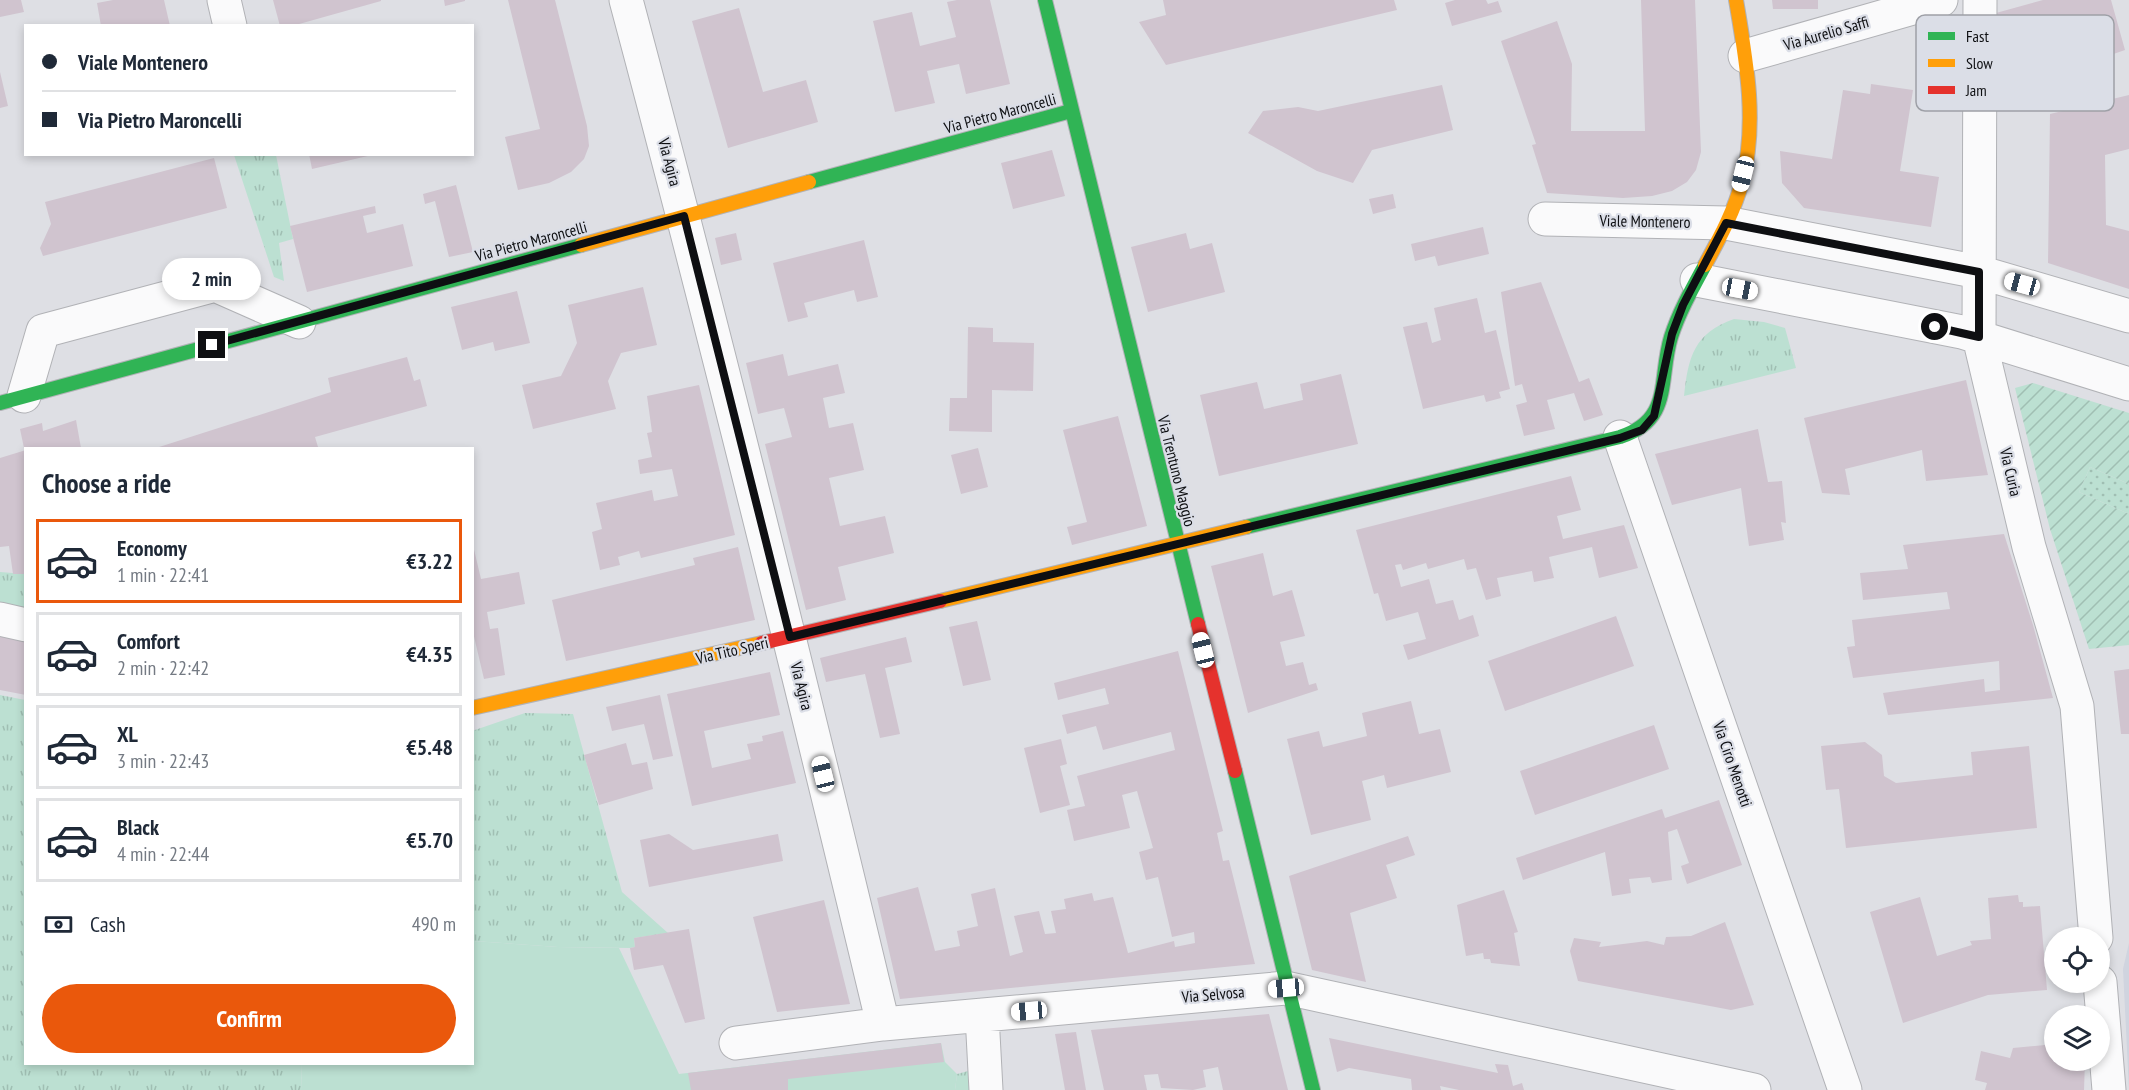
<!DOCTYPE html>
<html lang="en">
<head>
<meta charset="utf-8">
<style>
	body { margin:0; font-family:"PT Sans Narrow",sans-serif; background:#f6f6f7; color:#1f2937; height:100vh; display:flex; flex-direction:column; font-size:22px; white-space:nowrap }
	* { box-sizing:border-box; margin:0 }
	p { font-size:20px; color:#747a83 }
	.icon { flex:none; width:33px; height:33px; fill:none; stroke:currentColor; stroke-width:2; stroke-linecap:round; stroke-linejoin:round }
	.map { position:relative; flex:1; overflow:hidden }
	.panel { position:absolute; left:24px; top:447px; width:450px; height:618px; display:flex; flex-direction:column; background:#fff; border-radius:0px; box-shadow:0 3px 9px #0003 }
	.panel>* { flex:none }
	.guide { position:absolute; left:24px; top:24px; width:450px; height:132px; border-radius:0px; box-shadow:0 3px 9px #0003; display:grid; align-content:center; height:132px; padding:0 18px; background:#fff }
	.buttons { position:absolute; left:2044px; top:927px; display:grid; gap:12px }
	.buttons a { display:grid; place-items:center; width:66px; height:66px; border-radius:50%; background:#fff; box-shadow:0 3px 9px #0003; font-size:30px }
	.end { position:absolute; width:27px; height:27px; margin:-14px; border:8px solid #0e0f12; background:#fff; box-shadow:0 0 0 3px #fff }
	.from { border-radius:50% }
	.bubble { position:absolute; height:42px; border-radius:21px; background:#fff; box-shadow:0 3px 9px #0003; font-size:20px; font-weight:600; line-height:42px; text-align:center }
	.car { position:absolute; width:18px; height:36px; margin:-18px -9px; border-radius:8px; box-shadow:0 0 4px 2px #0007; background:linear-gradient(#fff 24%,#345 0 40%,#fff 0 76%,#345 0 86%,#fff 0) }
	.guide b { display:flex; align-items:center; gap:21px; height:57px; font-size:22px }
	.guide b+b { border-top:2px solid #e0e1e3 }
	.guide i { width:15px; height:15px; background:#1f2937 }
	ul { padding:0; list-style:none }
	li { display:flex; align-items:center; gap:18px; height:84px; margin:0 12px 9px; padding:0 6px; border:3px solid #e0e1e3; border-radius:0px }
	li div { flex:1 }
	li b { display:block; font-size:22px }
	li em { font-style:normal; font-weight:600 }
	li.on { border-color:#ea580c }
	li>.icon { width:54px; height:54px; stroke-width:1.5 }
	h2 { padding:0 18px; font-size:27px; line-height:72px }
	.pay { display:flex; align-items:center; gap:15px; height:66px; padding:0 18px; font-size:22px }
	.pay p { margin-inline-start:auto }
	.primary-button { display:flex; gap:12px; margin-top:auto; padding:12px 18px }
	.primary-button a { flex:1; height:69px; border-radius:36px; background:#ea580c; color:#fff; font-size:24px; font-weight:600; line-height:69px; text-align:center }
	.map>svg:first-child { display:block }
	.built { fill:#d0d4df }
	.grass { fill:url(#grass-tufts) }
	.park { fill:url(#park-dots) }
	.garden { fill:url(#garden-furrows) }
	.pitch { fill:#bce0d2 }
	.building { fill:#d0c4cf }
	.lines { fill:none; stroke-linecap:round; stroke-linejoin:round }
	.street-casing { stroke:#b1b2b6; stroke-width:35 }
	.fast-casing { stroke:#b1b2b6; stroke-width:16 }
	.slow-casing { stroke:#b1b2b6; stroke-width:16 }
	.jam-casing { stroke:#b1b2b6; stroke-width:16 }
	.street { stroke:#fafafb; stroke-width:33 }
	.fast { stroke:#30b455; stroke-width:14 }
	.slow { stroke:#ff9f0a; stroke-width:14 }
	.jam { stroke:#e5322d; stroke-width:14 }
	.route { stroke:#0e0f12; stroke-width:8 }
	.labels { text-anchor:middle; stroke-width:4.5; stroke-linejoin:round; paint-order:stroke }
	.street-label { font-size:16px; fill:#0e0f12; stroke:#dbdee7 }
	.key { fill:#dbdee7; stroke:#9ea0a7; stroke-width:1.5 }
	.key-label { font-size:16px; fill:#0e0f12 }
</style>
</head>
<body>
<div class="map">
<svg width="2129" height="1090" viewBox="0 0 2129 1090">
	<defs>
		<pattern id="grass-tufts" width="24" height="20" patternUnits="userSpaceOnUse" patternTransform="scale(1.5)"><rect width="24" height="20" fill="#bce0d2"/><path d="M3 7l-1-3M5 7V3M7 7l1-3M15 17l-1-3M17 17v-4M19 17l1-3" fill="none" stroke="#a0bfb3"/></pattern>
		<pattern id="park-dots" width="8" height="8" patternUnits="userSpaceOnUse" patternTransform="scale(1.5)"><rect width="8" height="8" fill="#bce0d2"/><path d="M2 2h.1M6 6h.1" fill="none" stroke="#a0bfb3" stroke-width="1.8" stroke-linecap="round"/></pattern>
		<pattern id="garden-furrows" width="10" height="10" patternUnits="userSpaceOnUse" patternTransform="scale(1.5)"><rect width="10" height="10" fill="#bce0d2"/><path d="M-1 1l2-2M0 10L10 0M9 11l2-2" fill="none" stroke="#a0bfb3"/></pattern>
	</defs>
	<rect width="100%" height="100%" fill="#dedfe4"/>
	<path class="built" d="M2129,943V1090L2123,969Z"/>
	<path class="grass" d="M234,155H276L293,239L279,243L284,281L274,277Z
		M1734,319L1764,322L1785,328L1796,368L1684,396C1688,357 1694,333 1734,319Z
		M0,572L25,574V611L0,606Z
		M0,695L25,700L26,1064H302L301,1090H0Z
		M525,713L573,714L622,892L668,933L634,938L635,947L630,948L558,947L473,941L472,731Z
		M972,1070V1090H955L957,1074Z"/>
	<path class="park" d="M2090,467L2129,484V514L2079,492Z"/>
	<path class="garden" d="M2033,383L2129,413V484L2090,467L2079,492L2129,514V645L2089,649L2050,529L2015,388Z"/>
	<path class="pitch" d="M473,941L558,947L619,948L679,1074L941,1043L945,1062L957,1074L955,1090H301L302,1064H472Z"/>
	<path class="building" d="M0,0H21L24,12L0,17Z
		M113,0H164L170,26H101L97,3Z
		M273,0H381V1L292,26H280Z
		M444,0H465V1L445,6Z
		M508,0H555L587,126L589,146L584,159L571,172L549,183L518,190L505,137L540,129Z
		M957,0H990L1010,84L966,94L959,64L927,71L935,103L895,112L873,21L912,12L920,46L956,37L947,2Z
		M1163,0H1394L1397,10L1166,65L1139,22L1166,15Z
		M1455,0H1486L1488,4L1498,1L1502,12L1452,26L1445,3Z
		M1641,0H1695L1701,152L1696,170L1687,182L1672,191L1652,196L1623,198L1547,193L1532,145L1536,144L1501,41L1557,21L1572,64L1571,131H1645Z
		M1772,0H1818V9H1773Z
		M2043,0H2111L2125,50L2099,59L2095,38L2080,41L2075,24L2024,35L2025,59L2071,53L2074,66L1997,83L1996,13Z
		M739,8L763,92L806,80L818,122L728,148L692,21Z
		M0,72L8,106L0,108Z
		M1871,84L1913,90L1900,171L1939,177L1931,227L1804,208L1782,183L1780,151L1832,159L1843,90L1870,94Z
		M1442,85L1453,130L1372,150L1353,183L1317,171L1248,133L1263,111L1298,107L1318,111Z
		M2129,95V149L2105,155L2106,225L2129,231V289L2048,263L2050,114Z
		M1052,150L1065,196L1013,209L1001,163Z
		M309,154H372V155L312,169Z
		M214,158L227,208L43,256L40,248L51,224L45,202Z
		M456,185L473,252L449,257L435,201L425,204L423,194Z
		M1393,194L1396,208L1373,214L1369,199Z
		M375,206L376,213L363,216L367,233L403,224L413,266L307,292L290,226Z
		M1483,227L1489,254L1438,266L1435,256L1415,261L1411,244Z
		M736,233L742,260L721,265L715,238Z
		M1186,233L1190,249L1212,243L1225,292L1148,312L1131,247Z
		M864,240L878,297L857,302L854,290L804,303L808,317L788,322L773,263Z
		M1541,282L1579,382L1589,378L1603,415L1584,421L1574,393L1547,400L1555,429L1524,436L1516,405L1527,402L1522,384L1515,386L1501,292Z
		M643,287L657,345L621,353L608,381L616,409L533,429L522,385L561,376L577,343L568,305Z
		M517,291L530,343L495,351L493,342L462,350L451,307Z
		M1477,298L1485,333L1496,330L1510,389L1499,392L1501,398L1486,402L1484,395L1423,409L1403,327L1427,322L1432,343L1441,340L1434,308Z
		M968,327L993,328V342L1034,343L1033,391L992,390V432L949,431L950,398H967Z
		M783,354L788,376L838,364L845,393L823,398L829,428L853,423L864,470L829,478L840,526L885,516L894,553L838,567L846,600L806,610L765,444L792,437L784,408L758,414L746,363Z
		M407,357L414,381L420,379L427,406L315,437L318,447L156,448L331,392L328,378Z
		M1341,374L1358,444L1219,476L1200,395L1257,382L1264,409L1303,400L1300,384Z
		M1966,380L1988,475L1926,481L1922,450L1845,469L1850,495L1822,493L1804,418Z
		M699,385L735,535L641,558L639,551L618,557L620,565L600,570L592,532L602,529L596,503L652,490L654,501L678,496L672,469L640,474L638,460L652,457L647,433L652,432L647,396Z
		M1118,416L1147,526L1072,545L1067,527L1087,522L1063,430Z
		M76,420L81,448H24L20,429L42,423L43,431Z
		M1758,429L1768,482L1782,481L1786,523L1781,522L1784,540L1749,546L1741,488L1672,505L1655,454Z
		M978,448L988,487L961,494L951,455Z
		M26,450V574H13L9,546L0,547V458Z
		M1571,476L1581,510L1557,516L1563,539L1624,525L1638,568L1599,578L1592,547L1549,557L1554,578L1534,582L1532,571L1497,578L1501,596L1486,600L1476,568L1467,570L1464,559L1428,569L1426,563L1403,570L1401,564L1395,565L1401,587L1429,579L1436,604L1453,600L1459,620L1473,615L1479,636L1408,660L1403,645L1426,639L1418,612L1386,621L1378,593L1374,594L1356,530Z
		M2004,534L2033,625L2053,698L1888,715L1883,693L1984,679L1985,692L2000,690L1999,661L1853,678L1847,647L1855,646L1852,620L1950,609L1947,592L1863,600L1860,573L1908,569L1903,545Z
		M472,541L481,579L519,572L525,604L487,612L490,629L498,628L505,675L484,679L472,628Z
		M738,547L755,620L566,661L552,600L695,565L693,558Z
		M1263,553L1273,596L1292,590L1305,636L1280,642L1286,666L1303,662L1309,685L1316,683L1318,690L1248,713L1211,566Z
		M1616,616L1634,666L1505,711L1488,661Z
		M977,621L991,680L963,686L949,627Z
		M0,636L26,641V695L0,690Z
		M906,637L912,662L885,668L900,734L880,738L865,674L826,682L820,658Z
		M1178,651L1223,831L1217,833L1223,861L1229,860L1255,964L900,999L877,898L918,887L935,951L960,946L957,931L978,926L971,894L995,888L1010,956L1023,952L1014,916L1039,911L1045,934L1056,933L1051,911L1066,909L1064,899L1092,893L1094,901L1113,897L1128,953L1174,941L1175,947L1195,943L1194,932L1172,937L1158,877L1146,880L1139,852L1153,848L1137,791L1122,795L1130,828L1074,841L1067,810L1085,806L1077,776L1175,750L1171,732L1103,750L1096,726L1067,734L1062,715L1109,704L1105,688L1058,700L1054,683Z
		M2129,669V734H2121L2114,671Z
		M770,672L780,715L704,731L712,768L751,759L747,744L763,741L762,736L783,731L796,783L692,806L667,694Z
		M660,695L673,756L653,760L644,724L612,731L606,707Z
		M1411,701L1419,734L1440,729L1451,772L1387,788L1384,775L1362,781L1371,820L1311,835L1287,739L1319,731L1323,747L1367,736L1362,713Z
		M1654,725L1669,769L1535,815L1520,771Z
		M1061,739L1067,764L1060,766L1070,805L1040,813L1024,748Z
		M1865,742L1882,755L1884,776L1896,783L1973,775L1971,752L2029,746L2037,828L1846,848L1839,789L1826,790L1821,746Z
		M626,743L632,765L647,762L653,789L599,805L584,755Z
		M1719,800L1742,865L1687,884L1681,866L1689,863L1677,829L1668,832L1672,880L1652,883L1650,877L1629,879L1631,893L1612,896L1605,852L1523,880L1516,858L1662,809L1665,818Z
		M669,834L693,850L778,834L783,861L649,887L640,840Z
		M1408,836L1415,855L1386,865L1397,898L1350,913L1366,982L1312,970L1289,876Z
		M1504,890L1518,932L1514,933L1520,966L1491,963L1490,959H1484L1483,953L1466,956L1457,905Z
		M2018,895L2019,902H2023V907L2040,906L2047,990L1988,995L1903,1023L1870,912L1920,897L1937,956L1972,945L1970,941L1991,939L1988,898Z
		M824,900L850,1004L777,1012L753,917Z
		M1725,922L1754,1005L1731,1010L1578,981L1570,951L1574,938L1601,942L1599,947L1647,941L1664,945L1666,937L1691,936Z
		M689,929L705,1019L685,1023L663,965L634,970L630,948L635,947L634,938Z
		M1269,1014L1288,1090H1223L1218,1067L1203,1070L1206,1087L1193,1090L1161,1088L1158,1074L1144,1075L1147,1090H1104L1091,1030Z
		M1076,1032L1086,1090H1065L1055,1034Z
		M1329,1038L1498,1073L1495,1064L1508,1065L1513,1086L1522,1083L1524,1090H1459L1440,1086L1441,1090H1412L1411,1079L1349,1068L1337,1072Z
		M941,1043L944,1062L788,1079V1090H691L688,1073Z
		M2055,1044V1060H2085L2084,1090H1985L1987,1083L1975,1080L1981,1051L2010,1058L2013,1048Z"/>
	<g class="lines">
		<defs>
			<path id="street" d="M224,0L230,26
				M626,0C717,340 801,682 883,1024
				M1980,0L1979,337L2029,547L2077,706L2096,938
				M1745,56L1941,0
				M1545,219L1726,223L1979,272L2129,316
				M1697,280L1962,332L2129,384
				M24,396L43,331L215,285L299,322
				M1620,437L1845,1090
				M0,619L26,625
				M2100,982L2109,1090
				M982,1015L986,1090
				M736,1043L883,1024L1286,988L1754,1090"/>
			<path id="fast" d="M1045,0L1198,624
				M809,182L1071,111
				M0,403L581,245
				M1246,527L1620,437C1673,420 1658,380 1671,337C1679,312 1692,289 1705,265
				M1235,771L1313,1090"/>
			<path id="slow" d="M581,245L809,182
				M1705,265C1719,239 1734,212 1742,182C1758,123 1746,59 1736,0
				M940,601L1246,527
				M472,708L762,643"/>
			<path id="jam" d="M1198,624L1235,771
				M762,643L940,601"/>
		</defs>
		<use href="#street" class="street-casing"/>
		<use href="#fast" class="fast-casing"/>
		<use href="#slow" class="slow-casing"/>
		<use href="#jam" class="jam-casing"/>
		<use href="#street" class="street"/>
		<use href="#fast" class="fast"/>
		<use href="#slow" class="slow"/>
		<use href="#jam" class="jam"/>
	</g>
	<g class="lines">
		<path class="route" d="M212,345L684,216L790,637L1620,438L1642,430L1654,416L1672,334L1683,305L1726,223L1979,272V337L1935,327"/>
	</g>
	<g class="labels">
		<g class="street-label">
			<text transform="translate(1826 33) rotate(-16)" y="6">Via Aurelio Saffi</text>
			<text transform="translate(1000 113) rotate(-15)" y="6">Via Pietro Maroncelli</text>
			<text transform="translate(670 162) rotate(75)" y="6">Via Agira</text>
			<text transform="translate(1645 221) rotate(1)" y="6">Viale Montenero</text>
			<text transform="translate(531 241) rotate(-15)" y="6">Via Pietro Maroncelli</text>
			<text transform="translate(1177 471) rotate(76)" y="6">Via Trentuno Maggio</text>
			<text transform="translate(2011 472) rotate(77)" y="6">Via Curia</text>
			<text transform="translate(732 650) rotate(-13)" y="6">Via Tito Speri</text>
			<text transform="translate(802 686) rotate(76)" y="6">Via Agira</text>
			<text transform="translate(1733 764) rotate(71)" y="6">Via Ciro Menotti</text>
			<text transform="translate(1213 994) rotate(-5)" y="6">Via Selvosa</text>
		</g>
	</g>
	<rect x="1916" y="15" width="198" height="96" rx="9" class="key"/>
	<rect x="1928" y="32" width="27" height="8" fill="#30b455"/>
	<rect x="1928" y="59" width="27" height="8" fill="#ff9f0a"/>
	<rect x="1928" y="86" width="27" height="8" fill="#e5322d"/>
	<g class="key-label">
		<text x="1966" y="42">Fast</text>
		<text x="1966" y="69">Slow</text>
		<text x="1966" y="96">Jam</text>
	</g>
</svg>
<div class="buttons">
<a><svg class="icon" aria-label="locate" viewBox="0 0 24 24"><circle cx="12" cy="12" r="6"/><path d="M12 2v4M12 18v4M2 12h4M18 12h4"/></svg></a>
<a><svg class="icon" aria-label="layers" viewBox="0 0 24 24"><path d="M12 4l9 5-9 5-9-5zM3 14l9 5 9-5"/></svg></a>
</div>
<i class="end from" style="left:1935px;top:327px"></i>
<i class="end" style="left:212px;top:345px"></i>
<div class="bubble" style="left:162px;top:258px;width:99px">2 min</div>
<i class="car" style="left:1743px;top:174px;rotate:194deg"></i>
<i class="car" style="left:2022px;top:284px;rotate:285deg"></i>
<i class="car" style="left:1740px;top:289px;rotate:101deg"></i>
<i class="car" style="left:1203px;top:650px;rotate:346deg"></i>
<i class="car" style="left:823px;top:774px;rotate:346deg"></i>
<i class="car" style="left:1286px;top:988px;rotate:265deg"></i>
<i class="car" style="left:1029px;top:1011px;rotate:265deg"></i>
<div class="guide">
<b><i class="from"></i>Viale Montenero</b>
<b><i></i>Via Pietro Maroncelli</b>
</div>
<section class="panel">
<h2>Choose a ride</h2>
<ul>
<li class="on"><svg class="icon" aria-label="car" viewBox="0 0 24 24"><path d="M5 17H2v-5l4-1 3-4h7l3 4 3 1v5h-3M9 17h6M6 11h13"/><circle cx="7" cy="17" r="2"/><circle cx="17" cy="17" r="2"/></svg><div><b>Economy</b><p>1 min · 22:41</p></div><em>€3.22</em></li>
<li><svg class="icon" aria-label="car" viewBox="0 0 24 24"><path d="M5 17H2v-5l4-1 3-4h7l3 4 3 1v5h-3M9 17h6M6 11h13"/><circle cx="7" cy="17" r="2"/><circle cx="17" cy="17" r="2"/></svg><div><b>Comfort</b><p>2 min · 22:42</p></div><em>€4.35</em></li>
<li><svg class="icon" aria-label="car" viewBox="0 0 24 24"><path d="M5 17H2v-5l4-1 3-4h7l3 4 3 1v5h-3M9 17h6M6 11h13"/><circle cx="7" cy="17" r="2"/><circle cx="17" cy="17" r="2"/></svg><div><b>XL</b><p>3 min · 22:43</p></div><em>€5.48</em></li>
<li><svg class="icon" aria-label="car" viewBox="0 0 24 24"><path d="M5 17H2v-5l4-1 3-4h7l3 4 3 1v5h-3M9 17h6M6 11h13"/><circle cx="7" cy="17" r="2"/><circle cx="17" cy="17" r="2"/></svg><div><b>Black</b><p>4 min · 22:44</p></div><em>€5.70</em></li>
</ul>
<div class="pay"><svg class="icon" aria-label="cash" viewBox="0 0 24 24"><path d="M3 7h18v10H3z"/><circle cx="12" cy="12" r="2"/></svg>Cash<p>490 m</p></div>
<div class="primary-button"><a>Confirm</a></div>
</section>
</div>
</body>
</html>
